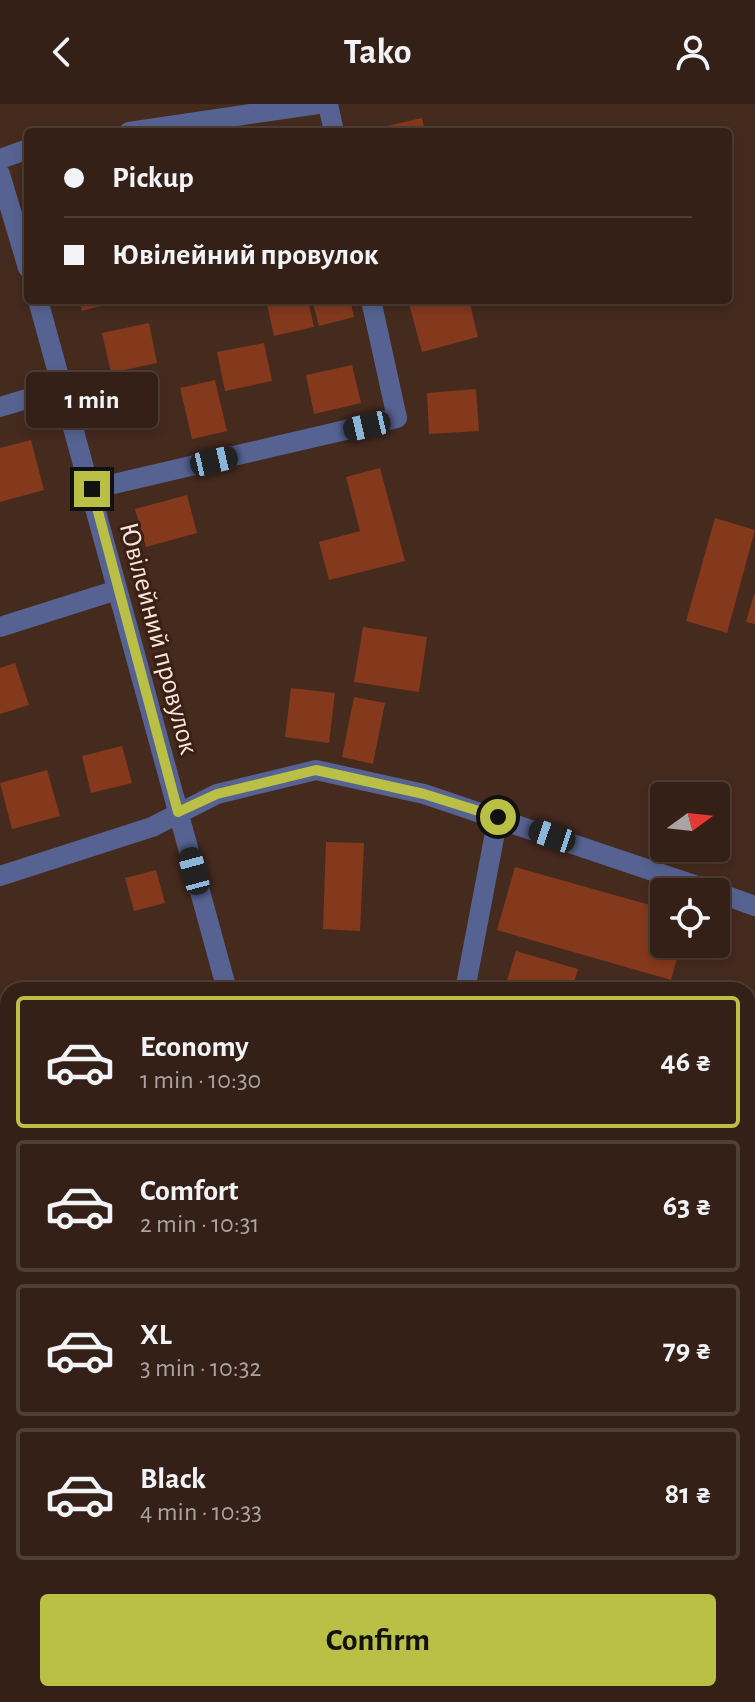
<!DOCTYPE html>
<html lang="en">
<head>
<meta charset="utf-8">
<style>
	body { margin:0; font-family:"Alegreya Sans",sans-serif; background:#3c281f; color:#f1f3f6; height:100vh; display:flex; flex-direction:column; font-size:30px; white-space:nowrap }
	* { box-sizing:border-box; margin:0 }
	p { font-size:26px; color:#a9a3a1 }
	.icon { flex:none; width:44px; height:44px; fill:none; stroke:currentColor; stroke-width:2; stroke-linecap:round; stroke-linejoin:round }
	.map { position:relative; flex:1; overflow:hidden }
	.side { position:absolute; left:0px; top:878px; width:756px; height:720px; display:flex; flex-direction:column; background:#342016; border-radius:24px 24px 0 0; box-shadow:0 4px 12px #0003,0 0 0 2px #4e3e35 }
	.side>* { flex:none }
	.hud { position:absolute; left:24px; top:24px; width:708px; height:176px; border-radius:8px; box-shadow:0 4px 12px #0003,0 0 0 2px #4e3e35; display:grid; align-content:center; height:176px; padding:0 40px; background:#342016 }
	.needle { width:52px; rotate:75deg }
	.fabs { position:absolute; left:650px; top:678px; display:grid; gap:16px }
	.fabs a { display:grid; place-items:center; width:80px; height:80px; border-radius:8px; background:#342016; box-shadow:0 4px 12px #0003,0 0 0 2px #4e3e35; font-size:40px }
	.end { position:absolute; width:36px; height:36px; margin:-18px; border:10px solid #bac045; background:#111; box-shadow:0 0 0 4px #111 }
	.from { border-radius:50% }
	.bubble { position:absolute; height:56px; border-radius:8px; background:#342016; box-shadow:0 4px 12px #0003,0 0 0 2px #4e3e35; font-size:26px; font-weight:700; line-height:56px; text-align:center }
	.car { position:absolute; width:24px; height:48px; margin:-24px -12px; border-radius:10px; box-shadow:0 0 6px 2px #0007; background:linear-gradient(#222 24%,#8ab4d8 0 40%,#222 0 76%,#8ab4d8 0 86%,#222 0) }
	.hud b { display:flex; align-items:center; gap:28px; height:76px; font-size:30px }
	.hud b+b { border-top:2px solid #4e3e35 }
	.hud i { width:20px; height:20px; background:#f1f3f6 }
	ul { padding:14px 0 0; list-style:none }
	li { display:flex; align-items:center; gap:24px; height:132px; margin:0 16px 12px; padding:0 24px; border:4px solid #4e3e35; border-radius:8px }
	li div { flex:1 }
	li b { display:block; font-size:30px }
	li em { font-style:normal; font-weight:700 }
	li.current { border-color:#bac045 }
	li>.icon { width:72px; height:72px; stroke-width:1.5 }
	.cta { display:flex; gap:16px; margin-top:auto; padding:16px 40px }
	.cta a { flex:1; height:92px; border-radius:8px; background:#bac045; color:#111; font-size:32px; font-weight:700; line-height:92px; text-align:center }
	header { display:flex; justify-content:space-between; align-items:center; height:104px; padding:0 40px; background:#342016; font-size:36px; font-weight:700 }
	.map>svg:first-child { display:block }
	.building { fill:#84391c }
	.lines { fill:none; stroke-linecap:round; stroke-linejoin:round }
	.path { stroke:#866e64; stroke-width:4; stroke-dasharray:6 4; stroke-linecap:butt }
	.lane { stroke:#566392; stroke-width:10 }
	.street { stroke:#566392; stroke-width:20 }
	.secondary { stroke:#6a7cc8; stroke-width:20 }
	.route { stroke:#bac045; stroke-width:10 }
	.labels { text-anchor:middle; stroke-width:6; stroke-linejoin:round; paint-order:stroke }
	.street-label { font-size:28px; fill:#f9e6df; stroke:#3b2014 }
</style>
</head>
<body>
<header><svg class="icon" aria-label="back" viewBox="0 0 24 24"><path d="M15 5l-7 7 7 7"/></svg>Tako<svg class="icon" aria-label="person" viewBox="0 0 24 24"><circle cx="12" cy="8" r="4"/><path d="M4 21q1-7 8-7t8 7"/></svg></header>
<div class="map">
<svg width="755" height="1598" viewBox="0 0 755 1598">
	<rect width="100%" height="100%" fill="#452a1e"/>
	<path class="building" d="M422,14L425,28H379L378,24Z
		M79,196H119V197L82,207Z
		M266,196H308L314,223L274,232Z
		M312,196H350L354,213L319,222Z
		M408,196H469L478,233L422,248Z
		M149,219L157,259L111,269L102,229Z
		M264,239L272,277L225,287L217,248Z
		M352,261L361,299L314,310L306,271Z
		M215,276L227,327L192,335L180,284Z
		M476,285L479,327L429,330L427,289Z
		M31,336L44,386L0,398V344Z
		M380,364L405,457L329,476L319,438L360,427L346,373Z
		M187,391L197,429L146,443L135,405Z
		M715,414L755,426L727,529L686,517Z
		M754,490H755V520L746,518Z
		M363,523L427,533L419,588L354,578Z
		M15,559L29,601L0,610V564Z
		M291,584L335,589L329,639L285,633Z
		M354,593L385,599L373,660L342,653Z
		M122,642L132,679L91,689L82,652Z
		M47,666L60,712L12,725L0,679Z
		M326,738L364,739L360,827L323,825Z
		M515,763L664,805V840H681L671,876L497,826Z
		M156,766L165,799L134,807L125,774Z
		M516,847L578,865L572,886H504Z
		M364,876L418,878L417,886H363Z
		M750,1210L755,1212V1236L748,1235Z
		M748,1296L755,1298V1339L748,1338Z
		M748,1504L755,1506V1551L748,1549Z
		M240,1590H279L283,1591L280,1598H237Z"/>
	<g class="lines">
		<path class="path" d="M748,1486L755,1487"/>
		<path class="lane" d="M748,1575L755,1577
			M617,1590L644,1598"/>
		<path class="street" d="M328,0L334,28
			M129,28L318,0
			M0,55L28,45
			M0,70L28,164
			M38,196L227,886
			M0,303L64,284
			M92,385L397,314L371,196
			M0,523L117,486
			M0,772L152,723L217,690L316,666L424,690L715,788
			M716,788L755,802
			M465,886L498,713
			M0,1013L8,1010
			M0,1237L8,1234
			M9,1598L26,1590"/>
		<path class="secondary" d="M748,982L755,955
			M591,1598L593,1590"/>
	</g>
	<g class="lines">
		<path class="route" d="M92,385L178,708L217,690L316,666L424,690L498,713"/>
	</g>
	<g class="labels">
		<g class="street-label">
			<text transform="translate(160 534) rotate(75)" y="10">Ювілейний провулок</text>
		</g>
	</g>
</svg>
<div class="fabs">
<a><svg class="needle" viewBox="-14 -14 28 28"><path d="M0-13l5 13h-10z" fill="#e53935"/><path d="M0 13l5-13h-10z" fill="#a9a3a1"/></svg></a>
<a><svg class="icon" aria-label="locate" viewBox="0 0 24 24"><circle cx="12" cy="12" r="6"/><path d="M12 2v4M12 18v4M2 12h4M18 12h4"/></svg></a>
</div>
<i class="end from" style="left:498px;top:713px"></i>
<i class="end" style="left:92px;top:385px"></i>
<div class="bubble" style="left:26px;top:268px;width:132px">1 min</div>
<i class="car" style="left:367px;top:322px;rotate:257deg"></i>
<i class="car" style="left:214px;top:357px;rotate:77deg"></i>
<i class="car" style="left:552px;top:732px;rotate:289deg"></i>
<i class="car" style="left:194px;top:767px;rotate:345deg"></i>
<div class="hud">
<b><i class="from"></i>Pickup</b>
<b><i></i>Ювілейний провулок</b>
</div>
<section class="side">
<ul>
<li class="current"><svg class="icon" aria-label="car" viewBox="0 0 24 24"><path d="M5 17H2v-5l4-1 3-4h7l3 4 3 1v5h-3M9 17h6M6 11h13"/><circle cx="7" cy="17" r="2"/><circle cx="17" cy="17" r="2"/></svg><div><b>Economy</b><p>1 min · 10:30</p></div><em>46 ₴</em></li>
<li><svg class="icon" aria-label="car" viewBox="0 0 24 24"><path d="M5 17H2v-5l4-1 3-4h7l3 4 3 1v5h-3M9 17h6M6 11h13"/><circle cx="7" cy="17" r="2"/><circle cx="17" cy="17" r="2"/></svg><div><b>Comfort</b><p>2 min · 10:31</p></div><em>63 ₴</em></li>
<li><svg class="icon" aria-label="car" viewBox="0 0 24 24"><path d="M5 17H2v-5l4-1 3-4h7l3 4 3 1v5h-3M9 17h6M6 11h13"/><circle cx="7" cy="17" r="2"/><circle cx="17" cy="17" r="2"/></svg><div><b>XL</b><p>3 min · 10:32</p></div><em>79 ₴</em></li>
<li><svg class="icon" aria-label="car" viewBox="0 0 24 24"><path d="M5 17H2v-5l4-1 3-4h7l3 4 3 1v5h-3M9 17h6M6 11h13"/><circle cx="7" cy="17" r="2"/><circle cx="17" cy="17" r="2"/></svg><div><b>Black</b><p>4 min · 10:33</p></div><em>81 ₴</em></li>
</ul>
<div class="cta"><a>Confirm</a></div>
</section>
</div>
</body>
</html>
